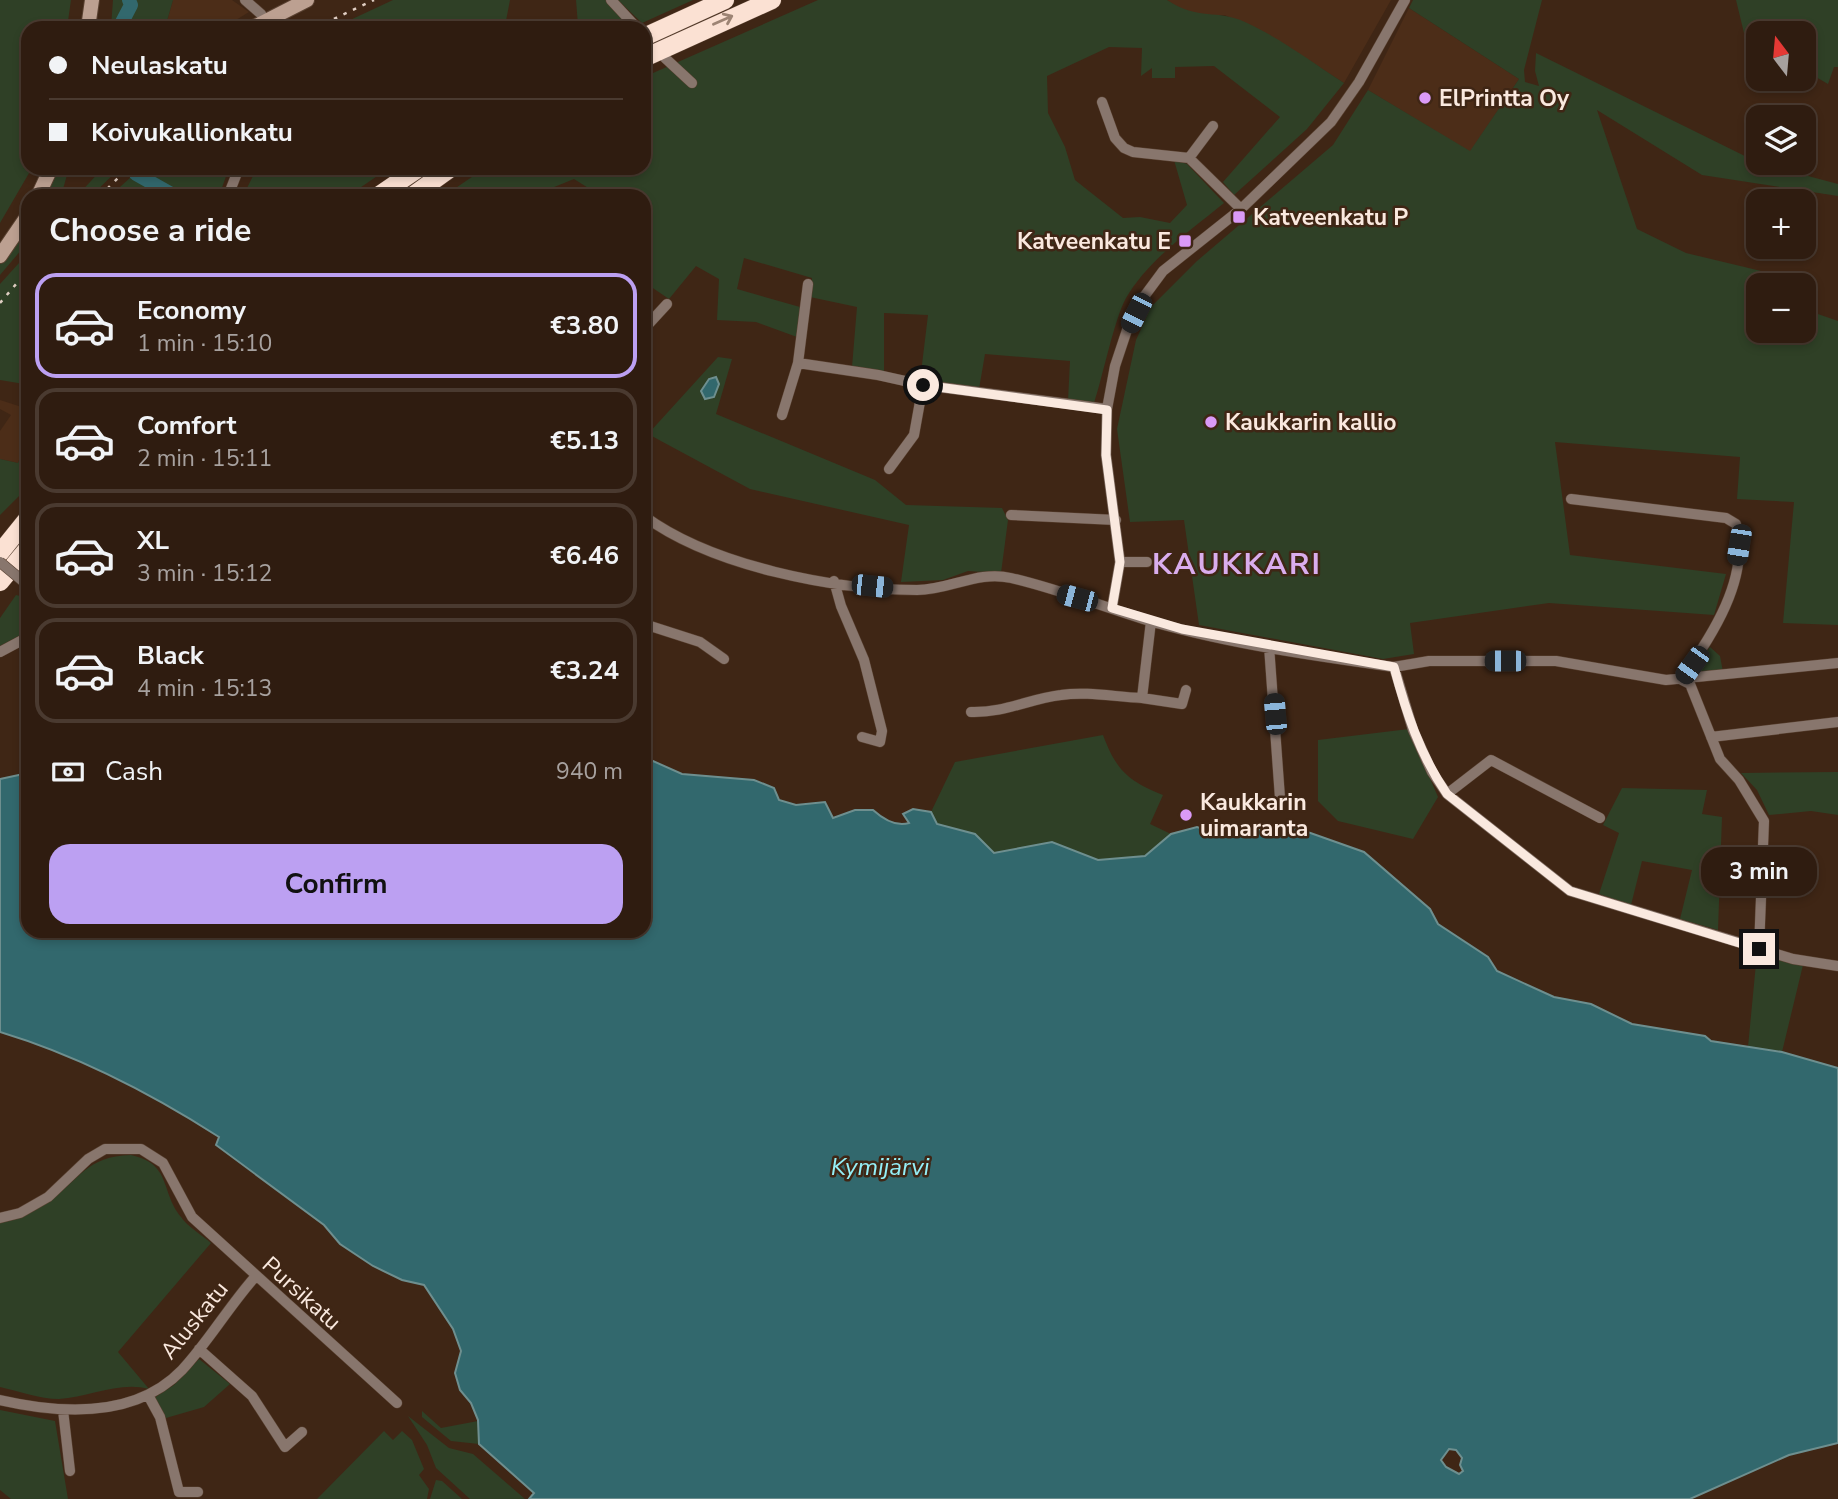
<!DOCTYPE html>
<html lang="en">
<head>
<meta charset="utf-8">
<style>
	body { margin:0; font-family:"Nunito Sans",sans-serif; background:#372519; color:#f1f3f6; height:100vh; display:flex; flex-direction:column; font-size:26px; white-space:nowrap }
	* { box-sizing:border-box; margin:0 }
	p { font-size:23px; color:#a7a19f }
	.icon { flex:none; width:38px; height:38px; fill:none; stroke:currentColor; stroke-width:2; stroke-linecap:round; stroke-linejoin:round }
	.map { position:relative; flex:1; overflow:hidden }
	.side { position:absolute; left:21px; top:189px; width:630px; height:749px; display:flex; flex-direction:column; background:#2f1c10; border-radius:21px; box-shadow:0 4px 10px #0003,0 0 0 2px #4a3a30 }
	.side>* { flex:none }
	.banner { position:absolute; left:21px; top:21px; width:630px; height:154px; border-radius:21px; box-shadow:0 4px 10px #0003,0 0 0 2px #4a3a30; display:grid; align-content:center; height:154px; padding:0 28px; background:#2f1c10 }
	.needle { width:46px; rotate:344deg }
	.controls { position:absolute; left:1746px; top:21px; display:grid; gap:14px }
	.controls a { display:grid; place-items:center; width:70px; height:70px; border-radius:14px; background:#2f1c10; box-shadow:0 4px 10px #0003,0 0 0 2px #4a3a30; font-size:35px }
	.end { position:absolute; width:32px; height:32px; margin:-16px; border:9px solid #fae9df; background:#111; box-shadow:0 0 0 4px #111 }
	.from { border-radius:50% }
	.bubble { position:absolute; height:49px; border-radius:21px; background:#2f1c10; box-shadow:0 4px 10px #0003,0 0 0 2px #4a3a30; font-size:23px; font-weight:700; line-height:49px; text-align:center }
	.car { position:absolute; width:21px; height:42px; margin:-21px -10px; border-radius:9px; box-shadow:0 0 5px 2px #0007; background:linear-gradient(#222 24%,#8ab4d8 0 40%,#222 0 76%,#8ab4d8 0 86%,#222 0) }
	.banner b { display:flex; align-items:center; gap:24px; height:66px; font-size:26px }
	.banner b+b { border-top:2px solid #4a3a30 }
	.banner i { width:18px; height:18px; background:#f1f3f6 }
	ul { padding:0; list-style:none }
	li { display:flex; align-items:center; gap:21px; height:105px; margin:0 14px 10px; padding:0 14px; border:4px solid #4a3a30; border-radius:21px }
	li div { flex:1 }
	li b { display:block; font-size:26px }
	li em { font-style:normal; font-weight:700 }
	li.active { border-color:#bca0f2 }
	li>.icon { width:63px; height:63px; stroke-width:1.5 }
	h2 { padding:0 28px; font-size:32px; line-height:84px }
	.pay { display:flex; align-items:center; gap:18px; height:77px; padding:0 28px; font-size:26px }
	.pay p { margin-inline-start:auto }
	.button { display:flex; gap:14px; margin-top:auto; padding:14px 28px }
	.button a { flex:1; height:80px; border-radius:21px; background:#bca0f2; color:#111; font-size:28px; font-weight:700; line-height:80px; text-align:center }
	.map>svg:first-child { display:block }
	.built { fill:#4c2d18 }
	.green { fill:#2f4026; fill-rule:evenodd }
	.water { fill:#32686d; stroke:#6e8f8f; stroke-width:2; fill-rule:evenodd }
	.lines { fill:none; stroke-linecap:round; stroke-linejoin:round }
	.river { stroke:#32686d; stroke-width:14 }
	.street-casing { stroke:#594131; stroke-width:11 }
	.secondary-casing { stroke:#594131; stroke-width:16 }
	.highway-casing { stroke:#594131; stroke-width:19 }
	.street { stroke:#88766d; stroke-width:10 }
	.secondary { stroke:#bca091; stroke-width:14 }
	.highway { stroke:#fbe1d3; stroke-width:18 }
	.rail { stroke:#e0cec3; stroke-width:2.5; stroke-dasharray:3.5 7; stroke-linecap:butt }
	.street-bridge-casing { stroke:#594131; stroke-width:11; stroke-linecap:butt }
	.street-bridge { stroke:#88766d; stroke-width:10 }
	.oneway { stroke:#9d8474 }
	.route { stroke:#fae9df; stroke-width:9 }
	.poi-dot { fill:#da9af7; stroke:#3f2615; stroke-width:2.5 }
	.labels { text-anchor:middle; stroke-width:5; stroke-linejoin:round; paint-order:stroke }
	.poi-label { font-size:23px; font-weight:bold; fill:#fae9df; stroke:#3f2615; text-anchor:start }
	.street-label { font-size:23px; fill:#fae9df; stroke:#3f2615 }
	.water-label { font-size:24px; font-style:italic; fill:#94eff7; stroke:#3f2615 }
	.district-label { font-size:30px; font-weight:bold; letter-spacing:2px; fill:#d9aded; stroke:#3f2615 }
</style>
</head>
<body>
<div class="map">
<svg width="1838" height="1499" viewBox="0 0 1838 1499">
	<rect width="100%" height="100%" fill="#3f2615"/>
	<path class="built" d="M173,0H232L249,12L223,28H165Z
		M1167,0H1391L1344,83L1288,47L1225,15L1204,16L1182,10Z
		M1409,8L1519,79L1470,152L1368,90Z
		M0,400L28,409V440L18,463L0,459V431L11,415L0,409Z"/>
	<path class="green" d="M0,0H71L67,28H28V168H32L0,223Z
		M113,0H173L165,28L111,27Z
		M393,0H510L505,26L578,25L576,0H606L627,21L612,28H333Z
		M618,0H693L642,23Z
		M818,0H1167C1199,21 1217,9 1245,22C1280,38 1312,62 1344,83L1307,129L1234,195L1223,182L1280,117L1214,66L1175,67V78H1152V68L1141,76L1142,48L1109,47L1047,76L1048,113L1065,147L1075,180L1123,218L1140,217L1170,223L1187,205L1174,160L1187,164L1224,203C1190,231 1149,259 1126,298C1114,320 1103,376 1094,403L1068,401L1070,361L985,354L979,389L920,381L928,315L884,313V373L852,367L857,307L810,297L812,278L744,258L737,289L800,307L797,337L756,322L717,320L719,279L696,266L669,299L644,282V196H601L574,179L532,196H444L485,168H644V77Z
		M1413,0H1542L1524,70L1525,82L1539,86L1535,71L1536,53L1759,163L1838,184V196L1702,175L1597,110L1637,229L1686,253L1815,284V313L1838,321V625L1783,623L1794,502L1737,499L1740,457L1555,442L1570,555L1726,574L1714,615L1549,603L1410,623L1414,654L1383,659L1199,625L1184,520L1130,522L1117,429L1136,340L1151,307L1197,261L1333,145L1368,90L1470,151L1519,79L1409,8ZM1759,285H1804V331H1759Z
		M1736,0H1838V67H1834L1828,84L1804,70V33H1759V42L1744,33Z
		M58,168H69L61,196H44Z
		M103,168H120L91,196H77Z
		M141,168H229L219,196H110Z
		M257,168H389L348,196H243Z
		M28,225V242L0,275V264Z
		M28,253V392L24,384L0,380V284Z
		M718,357L732,359L716,414L875,480L906,505L1002,508L1008,520L1001,573L968,571L943,580L901,582L909,525L750,489L648,434Z
		M28,440V487L0,515V459L18,463Z
		M16,595L28,598V631L0,646V618Z
		M1710,647L1720,656L1723,672L1689,674Z
		M1409,729L1438,797L1413,839L1338,821L1318,801V740Z
		M1103,735C1116,770 1128,781 1163,795L1150,824L1171,834L1145,856L1098,860L1052,842L994,853L975,834L937,824L931,812L955,762Z
		M1838,772V815L1811,811L1769,815L1757,790L1741,773Z
		M1622,788L1707,790L1702,814L1722,817L1718,930L1680,919L1692,870L1642,861L1631,905L1599,894L1619,833L1603,825Z
		M1757,953L1803,965L1782,1052L1748,1047Z
		M131,1155C172,1164 160,1191 181,1217C188,1227 202,1235 211,1243L118,1352L149,1389C120,1381 89,1397 59,1399C40,1399 18,1391 0,1387V1222C16,1217 33,1212 46,1203C80,1180 86,1156 131,1155Z
		M199,1359L230,1384L204,1407L166,1418L154,1398L174,1385Z
		M0,1410L55,1421L68,1499H11L0,1490Z
		M422,1411L441,1428L478,1421L479,1444L451,1441L422,1417Z
		M408,1416L449,1448L473,1454L525,1499H470L436,1468L427,1445Z
		M384,1431L393,1440L402,1431L412,1440L424,1469L419,1475L429,1489L427,1499H317Z
		M436,1480L442,1481L462,1499H430Z"/>
	<path class="water" d="M716,377L719,384L714,397L705,399L701,391L709,379Z
		M644,757L682,774L754,780L774,788L779,800L796,805L825,802L833,818L855,810H873C883,819 896,827 909,823L903,814L913,809L931,812L937,824L975,834L994,853L1052,842L1098,860L1145,856L1171,834L1197,827L1221,835L1288,825L1364,852L1430,909L1438,924L1488,957L1497,971L1554,997L1591,1004L1632,1024L1705,1036L1711,1041L1782,1052L1838,1068V1443L1789,1455L1690,1499H529L534,1493L479,1444L478,1420L471,1403L460,1390L455,1373L461,1351L453,1329L424,1285L402,1280L373,1266L340,1244L324,1225L216,1145L219,1137C152,1094 76,1055 0,1032V779L28,773V931H644ZM1449,1449L1456,1450L1462,1458L1460,1465L1463,1471L1459,1474L1446,1467L1441,1460Z"/>
	<g class="lines">
		<path class="river" d="M119,28L131,5L129,0
			M136,174L175,196"/>
		<defs>
			<path id="street" d="M245,0L261,14L269,28
				M611,0L637,28
				M665,58L692,83
				M1102,102L1115,138L1124,148L1133,152L1189,158L1241,209
				M1189,158L1213,126
				M228,196L239,168
				M644,329L667,304
				M798,363L878,375L923,385L1107,409
				M782,415L798,363L808,284
				M889,469L914,435L923,385
				M1571,499L1726,518L1736,524C1751,577 1711,638 1681,679
				M1011,515L1116,520
				M644,516C712,566 833,590 917,590C950,590 978,570 1011,578C1059,589 1106,608 1153,622C1231,644 1314,656 1394,667L1429,661H1556L1666,680L1838,663
				M1120,562H1147
				M834,581L841,606L864,660L882,731L880,742L862,737
				M1112,608L1120,562L1106,455L1107,409L1115,366L1128,327L1143,298L1163,271L1241,209L1331,122L1359,82L1405,0
				M644,624L700,642L724,659
				M1269,646L1280,798
				M0,652L28,637
				M1394,667L1413,730L1432,772L1447,794L1570,891L1793,959L1838,966
				M1682,680L1690,684L1720,759L1739,780L1764,821L1759,949
				M1142,698L1182,704L1186,690
				M971,712C1005,713 1028,699 1061,695C1087,691 1115,697 1142,698L1151,621
				M1711,737L1838,722
				M1447,794L1491,760L1600,818
				M0,1218L20,1213L48,1197L88,1159L105,1149H141L163,1163L192,1217L397,1403
				M199,1349L252,1396L285,1447L302,1432
				M148,1395L160,1417L179,1492H198
				M0,1400C61,1414 135,1419 182,1370C209,1341 229,1306 255,1277
				M63,1410L70,1471"/>
			<path id="secondary" d="M88,28L92,0
				M252,28L307,0
				M38,196L51,168
				M0,256L28,215"/>
			<path id="highway" d="M644,37L725,0
				M644,58L772,0
				M378,196L419,168
				M412,196L451,168
				M0,553L28,518
				M0,582L28,548"/>
		</defs>
		<use href="#street" class="street-casing"/>
		<use href="#secondary" class="secondary-casing"/>
		<use href="#highway" class="highway-casing"/>
		<use href="#street" class="street"/>
		<use href="#secondary" class="secondary"/>
		<use href="#highway" class="highway"/>
		<path class="rail" d="M315,28L374,0
			M100,196L128,168
			M0,303L28,270"/>
		<defs>
			<path id="street-bridge" d="M0,562L25,583"/>
		</defs>
		<use href="#street-bridge" class="street-bridge-casing"/>
		<use href="#street-bridge" class="street-bridge"/>
	</g>
	<defs><path id="oneway-shaft" d="M-6 0H5M1.5-3L5.5 0L1.5 3" fill="none" stroke-width="1.6" stroke-linecap="round" stroke-linejoin="round" transform="scale(1.75)"/></defs>
	<use class="oneway" href="#oneway-shaft" transform="translate(723 20) rotate(-24)"/>
	<g class="lines">
		<path class="route" d="M923,385L1107,410L1106,455L1120,562L1112,608L1182,629L1394,667C1406,712 1420,755 1447,794L1570,891L1759,949"/>
	</g>
	<g class="poi-dot">
		<circle cx="1425" cy="98" r="7"/>
		<rect x="1232" y="210" width="14" height="14" rx="3.5"/>
		<rect x="1178" y="234" width="14" height="14" rx="3.5"/>
		<circle cx="1211" cy="422" r="7"/>
		<circle cx="1186" cy="815" r="7"/>
	</g>
	<g class="labels">
		<g class="poi-label">
			<text x="1439" y="106">ElPrintta Oy</text>
			<text x="1253" y="225">Katveenkatu P</text>
			<text x="1171" y="249" text-anchor="end">Katveenkatu E</text>
			<text x="1225" y="430">Kaukkarin kallio</text>
			<text x="1200" y="810">Kaukkarin<tspan x="1200" dy="26">uimaranta</tspan></text>
		</g>
		<g class="street-label">
			<text transform="translate(302 1293) rotate(42)" y="8">Pursikatu</text>
			<text transform="translate(194 1320) rotate(-51)" y="8">Aluskatu</text>
		</g>
		<g class="water-label">
			<text x="880" y="1175">Kymijärvi</text>
		</g>
		<g class="district-label">
			<text x="1237" y="574">KAUKKARI</text>
		</g>
	</g>
</svg>
<div class="controls">
<a><svg class="needle" viewBox="-14 -14 28 28"><path d="M0-13l5 13h-10z" fill="#e53935"/><path d="M0 13l5-13h-10z" fill="#a7a19f"/></svg></a>
<a><svg class="icon" aria-label="layers" viewBox="0 0 24 24"><path d="M12 4l9 5-9 5-9-5zM3 14l9 5 9-5"/></svg></a>
<a>+</a>
<a>−</a>
</div>
<i class="end from" style="left:923px;top:385px"></i>
<i class="end" style="left:1759px;top:949px"></i>
<div class="bubble" style="left:1701px;top:847px;width:116px">3 min</div>
<i class="car" style="left:1136px;top:313px;rotate:207deg"></i>
<i class="car" style="left:1739px;top:545px;rotate:189deg"></i>
<i class="car" style="left:872px;top:586px;rotate:96deg"></i>
<i class="car" style="left:1077px;top:598px;rotate:285deg"></i>
<i class="car" style="left:1505px;top:661px;rotate:270deg"></i>
<i class="car" style="left:1692px;top:665px;rotate:216deg"></i>
<i class="car" style="left:1275px;top:714px;rotate:355deg"></i>
<div class="banner">
<b><i class="from"></i>Neulaskatu</b>
<b><i></i>Koivukallionkatu</b>
</div>
<section class="side">
<h2>Choose a ride</h2>
<ul>
<li class="active"><svg class="icon" aria-label="car" viewBox="0 0 24 24"><path d="M5 17H2v-5l4-1 3-4h7l3 4 3 1v5h-3M9 17h6M6 11h13"/><circle cx="7" cy="17" r="2"/><circle cx="17" cy="17" r="2"/></svg><div><b>Economy</b><p>1 min · 15:10</p></div><em>€3.80</em></li>
<li><svg class="icon" aria-label="car" viewBox="0 0 24 24"><path d="M5 17H2v-5l4-1 3-4h7l3 4 3 1v5h-3M9 17h6M6 11h13"/><circle cx="7" cy="17" r="2"/><circle cx="17" cy="17" r="2"/></svg><div><b>Comfort</b><p>2 min · 15:11</p></div><em>€5.13</em></li>
<li><svg class="icon" aria-label="car" viewBox="0 0 24 24"><path d="M5 17H2v-5l4-1 3-4h7l3 4 3 1v5h-3M9 17h6M6 11h13"/><circle cx="7" cy="17" r="2"/><circle cx="17" cy="17" r="2"/></svg><div><b>XL</b><p>3 min · 15:12</p></div><em>€6.46</em></li>
<li><svg class="icon" aria-label="car" viewBox="0 0 24 24"><path d="M5 17H2v-5l4-1 3-4h7l3 4 3 1v5h-3M9 17h6M6 11h13"/><circle cx="7" cy="17" r="2"/><circle cx="17" cy="17" r="2"/></svg><div><b>Black</b><p>4 min · 15:13</p></div><em>€3.24</em></li>
</ul>
<div class="pay"><svg class="icon" aria-label="cash" viewBox="0 0 24 24"><path d="M3 7h18v10H3z"/><circle cx="12" cy="12" r="2"/></svg>Cash<p>940 m</p></div>
<div class="button"><a>Confirm</a></div>
</section>
</div>
</body>
</html>
